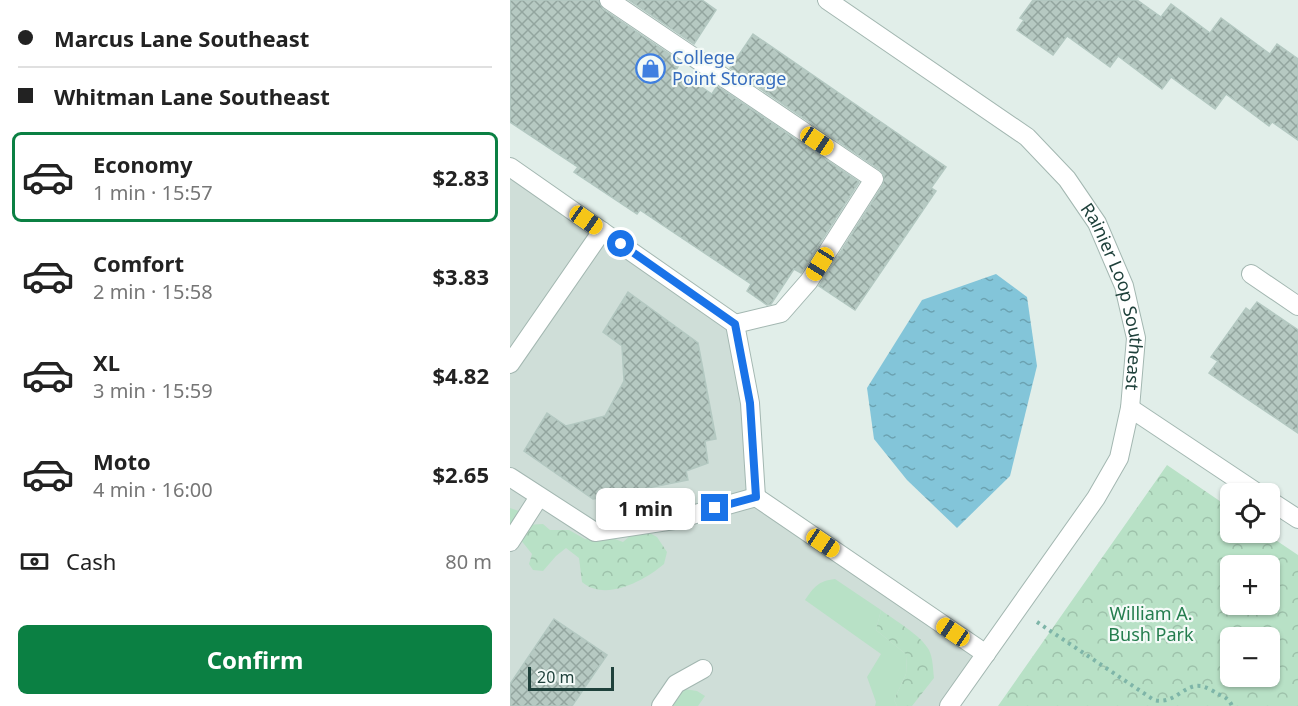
<!DOCTYPE html>
<html lang="en">
<head>
<meta charset="utf-8">
<style>
	body { margin:0; font-family:"Noto Sans",sans-serif; background:#f6f6f6; color:#222; height:100vh; display:flex; flex-direction:column; font-size:22px; white-space:nowrap }
	* { box-sizing:border-box; margin:0 }
	p { font-size:20px; color:#767676 }
	.icon { flex:none; width:33px; height:33px; fill:none; stroke:currentColor; stroke-width:2; stroke-linecap:round; stroke-linejoin:round }
	.map { position:relative; flex:1; overflow:hidden }
	.sheet { display:flex; flex-direction:column; background:#fff; width:510px }
	.sheet>* { flex:none }
	.guide { display:grid; align-content:center; height:132px; padding:0 18px; background:#fff }
	.controls { position:absolute; left:710px; top:483px; display:grid; gap:12px }
	.controls a { display:grid; place-items:center; width:60px; height:60px; border-radius:9px; background:#fff; box-shadow:0 2px 4px #0004; font-size:30px }
	.scale { position:absolute; left:18px; bottom:15px; width:86px; box-sizing:border-box; padding-left:6px; border:3px solid #1f413b; border-top:0; font-size:16px; line-height:21px; white-space:nowrap; color:#1f413b; -webkit-text-stroke:4px #f3faf7; paint-order:stroke }
	.end { position:absolute; width:27px; height:27px; margin:-14px; border:8px solid #1a73e8; background:#fff; box-shadow:0 0 0 3px #fff }
	.from { border-radius:50% }
	.bubble { position:absolute; height:42px; border-radius:9px; background:#fff; box-shadow:0 2px 4px #0004; font-size:20px; font-weight:700; line-height:42px; text-align:center }
	.car { position:absolute; width:18px; height:36px; margin:-18px -9px; border-radius:8px; box-shadow:0 0 4px 2px #0007; background:linear-gradient(#f5c518 24%,#345 0 40%,#f5c518 0 76%,#345 0 86%,#f5c518 0) }
	.guide b { display:flex; align-items:center; gap:21px; height:57px; font-size:22px }
	.guide b+b { border-top:2px solid #e0e0e0 }
	.guide i { width:15px; height:15px; background:#222 }
	ul { padding:0; list-style:none }
	li { display:flex; align-items:center; gap:18px; height:90px; margin:0 12px 9px; padding:0 6px; border:3px solid transparent; border-radius:9px }
	li div { flex:1 }
	li b { display:block; font-size:22px }
	li em { font-style:normal; font-weight:700 }
	li.active { border-color:#0b8043 }
	li>.icon { width:54px; height:54px; stroke-width:1.5 }
	.pay { display:flex; align-items:center; gap:15px; height:66px; padding:0 18px; font-size:22px }
	.pay p { margin-inline-start:auto }
	.action { display:flex; gap:12px; margin-top:auto; padding:12px 18px }
	.action a { flex:1; height:69px; border-radius:9px; background:#0b8043; color:#fff; font-size:24px; font-weight:700; line-height:69px; text-align:center }
	main { display:flex; flex:1; min-height:0 }
	.map>svg:first-child { display:block }
	.built { fill:#cfded8 }
	.grass { fill:#b8e1c6 }
	.forest { fill:url(#forest-crowns); fill-rule:evenodd }
	.water { fill:url(#water-ripples) }
	.building { fill:url(#building-cross-hatch); stroke:#b3c8c1; stroke-width:1.5 }
	.lines { fill:none; stroke-linecap:round; stroke-linejoin:round }
	.minor-casing { stroke:#a3b7b1; stroke-width:20 }
	.path { stroke:#7eb5a8; stroke-width:4; stroke-dasharray:3 4.5; stroke-linecap:butt }
	.minor { stroke:#fff; stroke-width:18 }
	.route { stroke:#1a73e8; stroke-width:8 }
	.labels { text-anchor:middle; stroke-width:4.5; stroke-linejoin:round; paint-order:stroke }
	.shop-label { font-size:18px; fill:#366cbe; stroke:#f3faf7; text-anchor:start }
	.street-label { font-size:18px; fill:#1f413b; stroke:#f3faf7 }
	.park-label { font-size:18px; fill:#247d4e; stroke:#f3faf7 }
</style>
</head>
<body>
<main>
<section class="sheet">
<div class="guide">
<b><i class="from"></i>Marcus Lane Southeast</b>
<b><i></i>Whitman Lane Southeast</b>
</div>
<ul>
<li class="active"><svg class="icon" aria-label="car" viewBox="0 0 24 24"><path d="M5 17H2v-5l4-1 3-4h7l3 4 3 1v5h-3M9 17h6M6 11h13"/><circle cx="7" cy="17" r="2"/><circle cx="17" cy="17" r="2"/></svg><div><b>Economy</b><p>1 min · 15:57</p></div><em>$2.83</em></li>
<li><svg class="icon" aria-label="car" viewBox="0 0 24 24"><path d="M5 17H2v-5l4-1 3-4h7l3 4 3 1v5h-3M9 17h6M6 11h13"/><circle cx="7" cy="17" r="2"/><circle cx="17" cy="17" r="2"/></svg><div><b>Comfort</b><p>2 min · 15:58</p></div><em>$3.83</em></li>
<li><svg class="icon" aria-label="car" viewBox="0 0 24 24"><path d="M5 17H2v-5l4-1 3-4h7l3 4 3 1v5h-3M9 17h6M6 11h13"/><circle cx="7" cy="17" r="2"/><circle cx="17" cy="17" r="2"/></svg><div><b>XL</b><p>3 min · 15:59</p></div><em>$4.82</em></li>
<li><svg class="icon" aria-label="car" viewBox="0 0 24 24"><path d="M5 17H2v-5l4-1 3-4h7l3 4 3 1v5h-3M9 17h6M6 11h13"/><circle cx="7" cy="17" r="2"/><circle cx="17" cy="17" r="2"/></svg><div><b>Moto</b><p>4 min · 16:00</p></div><em>$2.65</em></li>
</ul>
<div class="pay"><svg class="icon" aria-label="cash" viewBox="0 0 24 24"><path d="M3 7h18v10H3z"/><circle cx="12" cy="12" r="2"/></svg>Cash<p>80 m</p></div>
<div class="action"><a>Confirm</a></div>
</section>
<div class="map">
<svg width="788" height="706" viewBox="0 0 788 706">
	<defs>
		<pattern id="forest-crowns" width="20" height="18" patternUnits="userSpaceOnUse" patternTransform="scale(1.5)"><rect width="20" height="18" fill="#b8e1c6"/><path d="M2 6a3 3 0 1 1 6 0M12 15a3 3 0 1 1 6 0" fill="none" stroke="#9ec2ab"/></pattern>
		<pattern id="water-ripples" width="26" height="14" patternUnits="userSpaceOnUse" patternTransform="scale(1.5)"><rect width="26" height="14" fill="#83c5d9"/><path d="M2 4q2-2 4 0t4 0M15 11q2-2 4 0t4 0" fill="none" stroke="#6ba2b1"/></pattern>
		<pattern id="building-cross-hatch" width="8" height="8" patternUnits="userSpaceOnUse" patternTransform="scale(1.5)"><rect width="8" height="8" fill="#b6c9c2"/><path d="M0 0l8 8M0 8l8-8" fill="none" stroke="#93a59f"/></pattern>
	</defs>
	<rect width="100%" height="100%" fill="#e1eee9"/>
	<path class="built" d="M0,167L225,324L246,497L476,654L441,706H0Z"/>
	<path class="grass" d="M325,579L371,610L366,630L397,655L396,674L384,700L387,706H365L366,702L357,677L371,654L295,600C304,587 308,581 325,579Z
		M174,689L187,691L195,696L188,706H162Z"/>
	<path class="forest" d="M657,465L720,508V532L755,533L788,555V706H488ZM720,566H759V604H720ZM720,638H759V676H720Z
		M0,508L9,511L15,525L33,524L40,530H59L75,539L97,536L113,542L122,534L136,531L147,537L157,552L154,564C134,581 95,602 72,582L69,558L56,548L46,556L33,571L23,570L19,564L22,554L10,539L0,547Z
		M371,610C384,620 411,635 419,650C423,658 423,669 424,678L402,706H387L384,700L396,674L397,655L366,630Z"/>
	<path class="water" d="M486,274L517,297L527,366L500,476L447,528L397,480L364,439L357,388L412,300Z"/>
	<path class="building" d="M0,0H88L93,9L171,62L166,70L202,94L207,86L349,182L291,273L284,269L261,304L257,305L237,291L241,284L130,210L127,214L64,172L68,167L0,122Z
		M119,0H192L206,10L184,44Z
		M523,0H627L651,17L661,4L700,33L711,18L760,54L767,44L788,59V140L762,122L759,126L716,94L705,109L661,77L652,89L608,56L600,67L557,36L543,55L507,30L514,20L510,18Z
		M243,34L436,167L421,188L426,191L345,310L309,286L373,185L374,175L370,170L220,68Z
		M118,292L188,343L206,439L195,441L198,463L176,471L178,480L83,499L14,451L37,413L56,426L95,416L114,381L112,346L93,332Z
		M747,302L788,330V433L699,373L708,361L701,357L736,308L740,311Z
		M44,619L97,655L62,706H0V684Z"/>
	<g class="lines">
		<defs>
			<g id="minor">
				<path d="M99,0L364,179L299,281L271,313L225,324"/>
				<path id="s1" d="M317,0L517,137L557,179L587,223L614,286L626,338L620,408L609,458L586,498L439,706"/>
				<path d="M0,167L225,324L240,403L246,497"/>
				<path d="M741,274L788,306"/>
				<path d="M0,364L92,231"/>
				<path d="M620,408L749,494"/>
				<path d="M0,477L85,532L164,520L246,497"/>
				<path d="M246,497L476,654"/>
				<path d="M759,500L788,519"/>
				<path d="M0,542L29,497"/>
				<path d="M151,706L166,684L193,669"/>
			</g>
		</defs>
		<use href="#minor" class="minor-casing"/>
		<path class="path" d="M527,622L644,700C664,705 674,684 690,686C695,686 703,691 708,694C715,697 719,699 722,706"/>
		<use href="#minor" class="minor"/>
	</g>
	<g class="lines">
		<path class="route" d="M111,244L225,324L240,403L246,497L205,508"/>
	</g>
	<defs>
		<symbol id="shop-ring" viewBox="-11 -11 22 22"><circle r="9.5" fill="#f3faf7" stroke="#3f7fe0" stroke-width="1.5"/><path d="M-5-2.5h2.3a2.7 3.5 0 0 1 5.4 0H5L5.5 6h-11ZM-1.5-2.5h3a1.5 2.3 0 0 0-3 0Z" fill="#3f7fe0"/></symbol>
	</defs>
	<g fill-rule="evenodd">
		<use href="#shop-ring" x="124" y="52" width="33" height="33"/>
	</g>
	<g class="labels">
		<g class="shop-label">
			<text x="162" y="64">College<tspan x="162" dy="21">Point Storage</tspan></text>
		</g>
		<g class="street-label">
			<text dy="6" stroke="none"><textPath href="#s1" startOffset="430">Rainier Loop Southeast</textPath></text>
		</g>
		<g class="park-label">
			<text x="641" y="620">William A.<tspan x="641" dy="21">Bush Park</tspan></text>
		</g>
	</g>
</svg>
<div class="controls">
<a><svg class="icon" aria-label="locate" viewBox="0 0 24 24"><circle cx="12" cy="12" r="6"/><path d="M12 2v4M12 18v4M2 12h4M18 12h4"/></svg></a>
<a>+</a>
<a>−</a>
</div>
<div class="scale">20 m</div>
<i class="end from" style="left:111px;top:244px"></i>
<i class="end" style="left:205px;top:508px"></i>
<div class="bubble" style="left:86px;top:488px;width:99px">1 min</div>
<i class="car" style="left:307px;top:141px;rotate:124deg"></i>
<i class="car" style="left:76px;top:220px;rotate:125deg"></i>
<i class="car" style="left:310px;top:264px;rotate:212deg"></i>
<i class="car" style="left:313px;top:543px;rotate:124deg"></i>
<i class="car" style="left:443px;top:632px;rotate:304deg"></i>
</div>
</main>
</body>
</html>
